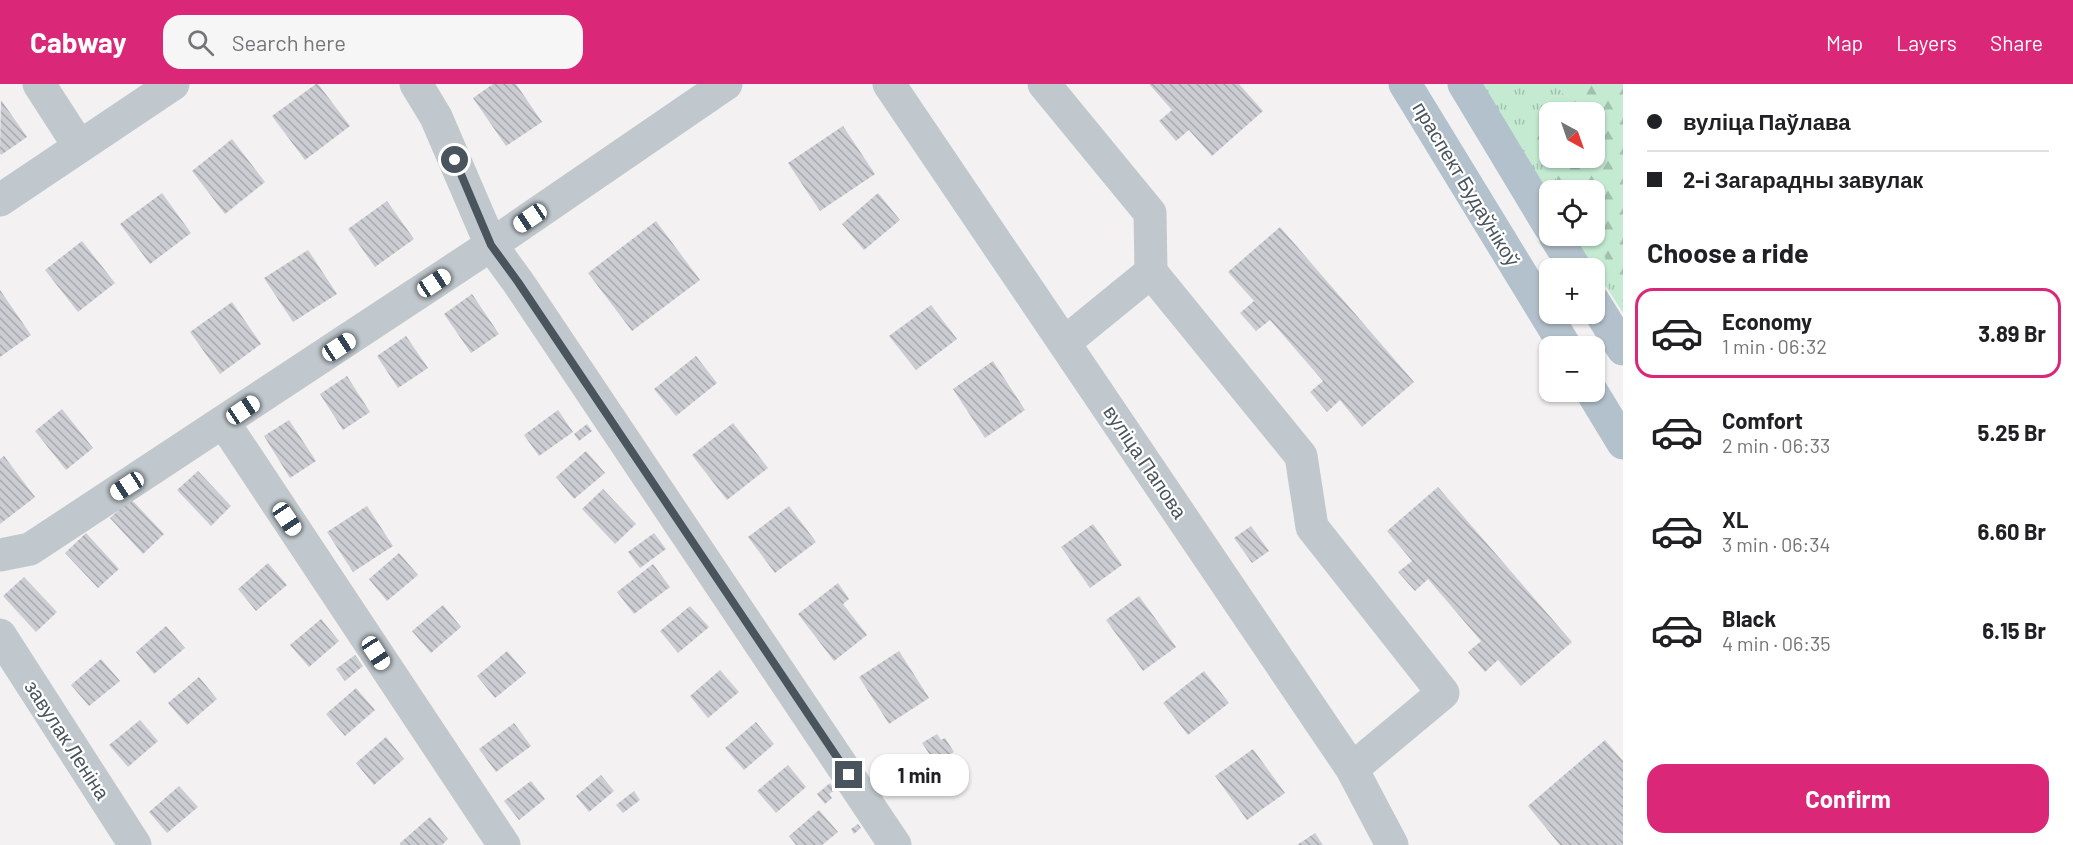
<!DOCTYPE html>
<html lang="en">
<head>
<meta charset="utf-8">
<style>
	body { margin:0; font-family:Barlow,sans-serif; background:#f6f6f6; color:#202124; height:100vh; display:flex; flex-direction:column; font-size:22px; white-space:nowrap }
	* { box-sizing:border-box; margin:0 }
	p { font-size:20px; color:#757577 }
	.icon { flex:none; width:33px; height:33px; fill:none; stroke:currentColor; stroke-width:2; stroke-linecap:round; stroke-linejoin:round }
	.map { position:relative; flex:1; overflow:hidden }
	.side { display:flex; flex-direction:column; background:#fff; width:450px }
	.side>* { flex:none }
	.top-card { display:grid; align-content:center; height:132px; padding:0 24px; background:#fff }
	.needle { width:39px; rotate:140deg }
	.fabs { position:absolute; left:1539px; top:18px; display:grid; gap:12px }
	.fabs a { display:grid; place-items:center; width:66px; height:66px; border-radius:12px; background:#fff; box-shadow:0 2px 4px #0004; font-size:30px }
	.end { position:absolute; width:27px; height:27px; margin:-14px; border:8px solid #4a545c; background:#fff; box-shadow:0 0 0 3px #fff }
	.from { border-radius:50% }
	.bubble { position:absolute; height:42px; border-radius:18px; background:#fff; box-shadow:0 2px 4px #0004; font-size:20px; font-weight:700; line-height:42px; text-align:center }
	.car { position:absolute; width:18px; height:36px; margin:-18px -9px; border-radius:8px; box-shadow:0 0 4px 2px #0007; background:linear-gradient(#fff 24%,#345 0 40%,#fff 0 76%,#345 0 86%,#fff 0) }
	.top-card b { display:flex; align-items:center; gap:21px; height:57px; font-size:22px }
	.top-card b+b { border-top:2px solid #e0e0e0 }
	.top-card i { width:15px; height:15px; background:#202124 }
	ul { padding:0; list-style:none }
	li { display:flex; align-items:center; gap:18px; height:90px; margin:0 12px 9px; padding:0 12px; border:3px solid transparent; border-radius:18px }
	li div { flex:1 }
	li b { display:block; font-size:22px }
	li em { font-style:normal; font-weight:700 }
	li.selected { border-color:#db2777 }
	li>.icon { width:54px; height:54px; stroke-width:1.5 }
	h2 { padding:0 24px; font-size:27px; line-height:72px }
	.button { display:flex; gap:12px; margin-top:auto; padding:12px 24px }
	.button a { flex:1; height:69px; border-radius:18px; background:#db2777; color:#fff; font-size:24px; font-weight:700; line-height:69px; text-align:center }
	header { display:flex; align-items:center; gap:36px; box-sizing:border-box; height:84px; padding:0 30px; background:#db2777; color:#fff }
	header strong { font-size:28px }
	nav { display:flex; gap:33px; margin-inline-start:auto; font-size:21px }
	.search { width:420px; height:54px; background:#f6f6f6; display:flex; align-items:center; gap:15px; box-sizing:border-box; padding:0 21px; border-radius:18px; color:#757577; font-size:22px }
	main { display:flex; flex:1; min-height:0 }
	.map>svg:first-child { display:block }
	.grass { fill:url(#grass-tufts); fill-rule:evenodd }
	.forest { fill:url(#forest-firs); fill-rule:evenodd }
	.building { fill:url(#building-back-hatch) }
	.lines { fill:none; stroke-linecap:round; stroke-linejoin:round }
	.minor { stroke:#c0c8cd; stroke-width:33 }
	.major { stroke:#b3c1cc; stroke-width:33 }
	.route { stroke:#4a545c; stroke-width:8 }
	.labels { text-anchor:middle; stroke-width:4.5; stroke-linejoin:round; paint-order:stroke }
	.street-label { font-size:20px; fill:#4a545c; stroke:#fff }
</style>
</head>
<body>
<header>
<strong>Cabway</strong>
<div class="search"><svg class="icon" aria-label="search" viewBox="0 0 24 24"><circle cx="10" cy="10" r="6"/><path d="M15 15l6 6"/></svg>Search here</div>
<nav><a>Map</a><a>Layers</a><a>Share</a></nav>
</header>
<main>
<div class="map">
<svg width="1623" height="761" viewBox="0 0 1623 761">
	<defs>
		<pattern id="grass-tufts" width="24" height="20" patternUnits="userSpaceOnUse" patternTransform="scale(1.5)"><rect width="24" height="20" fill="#c4ebd2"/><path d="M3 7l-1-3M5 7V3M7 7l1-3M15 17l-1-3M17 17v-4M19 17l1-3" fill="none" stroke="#a1c1ae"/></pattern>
		<pattern id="forest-firs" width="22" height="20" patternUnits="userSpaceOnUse" patternTransform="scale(1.5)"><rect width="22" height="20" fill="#c4ebd2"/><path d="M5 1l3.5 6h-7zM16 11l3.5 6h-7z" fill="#a1c1ae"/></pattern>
		<pattern id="building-back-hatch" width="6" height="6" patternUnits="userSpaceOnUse" patternTransform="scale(1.5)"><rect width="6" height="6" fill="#cbcdd2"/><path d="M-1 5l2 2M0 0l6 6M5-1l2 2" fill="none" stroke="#a7a9ae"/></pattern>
	</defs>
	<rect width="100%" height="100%" fill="#f3f1f1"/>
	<path class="grass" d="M1482,0H1623V229L1574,152H1594V106H1550L1549,113ZM1550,28H1594V74H1550Z"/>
	<path class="forest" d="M1570,0H1623V200L1592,152H1594V106H1564L1529,52ZM1550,28H1594V74H1550Z"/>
	<path class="building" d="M316,0H318L350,42L305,76L272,32Z
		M493,0H516L542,38L506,62L473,14Z
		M1149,0H1239L1263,27L1212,72L1189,46L1176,57L1159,37L1172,26Z
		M1,16L27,53L1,71L0,69Z
		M843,42L875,90L820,127L788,79Z
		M232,55L265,98L225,130L192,87Z
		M162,109L191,149L150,180L120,140Z
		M878,109L900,136L864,166L842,140Z
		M387,117L414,155L375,183L348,145Z
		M656,137L700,196L632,247L588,189Z
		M1280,143L1414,298L1362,343L1340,316L1327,328L1310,308L1323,297L1270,236L1256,247L1240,229L1254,217L1228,188Z
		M82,157L115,199L78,228L45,186Z
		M308,166L337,210L293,238L264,194Z
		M0,206L31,251L0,273Z
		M472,210L499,250L471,269L444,230Z
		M232,218L261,260L220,290L190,248Z
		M931,221L957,255L916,286L889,252Z
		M406,252L428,284L398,304L377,272Z
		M696,272L717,299L676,332L654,305Z
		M993,277L1025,326L985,354L953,305Z
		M347,292L370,328L343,346L320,310Z
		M62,325L93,364L66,386L35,347Z
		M558,326L573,348L539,372L524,351Z
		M289,336L316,377L290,394L264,352Z
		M733,339L768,384L727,416L692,371Z
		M587,340L592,347L579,357L574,350Z
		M586,367L605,389L574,415L556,393Z
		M4,372L35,413L0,440V375Z
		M198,387L231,422L211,442L177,406Z
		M1438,403L1572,558L1521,602L1498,576L1485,588L1468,568L1481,557L1428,495L1415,507L1398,488L1412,477L1387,447Z
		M603,405L636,440L615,460L582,425Z
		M131,415L164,450L143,470L110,434Z
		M367,422L393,462L353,488L327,448Z
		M789,422L816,458L775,489L748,453Z
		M1093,440L1122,481L1090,504L1061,463Z
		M1251,442L1269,467L1252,479L1234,454Z
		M86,449L119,485L98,504L65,469Z
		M654,449L666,465L640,484L628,468Z
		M399,469L418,491L387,517L369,495Z
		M268,479L287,501L256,527L238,505Z
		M653,480L670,503L634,530L617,508Z
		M24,493L57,528L36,548L3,512Z
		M838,499L849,515L843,520L867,551L834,577L798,530Z
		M1139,512L1176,563L1143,587L1106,536Z
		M443,521L461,543L431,569L412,547Z
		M690,522L709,543L678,569L660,547Z
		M321,535L339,557L309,583L290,561Z
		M166,542L185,564L154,590L136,568Z
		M507,567L526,589L495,614L477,592Z
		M899,567L929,614L889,640L859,593Z
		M355,571L363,582L345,597L336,585Z
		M101,575L120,597L89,622L71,601Z
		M720,586L739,608L708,634L690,612Z
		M1204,587L1229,619L1188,651L1163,619Z
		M199,593L217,615L187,641L168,619Z
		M356,604L375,626L345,652L326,630Z
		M140,636L158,657L128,683L109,661Z
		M756,638L774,660L744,686L725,664Z
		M514,639L531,662L496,688L479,665Z
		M937,650L941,656L945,654L954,668L931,682L926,674L930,671L922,659Z
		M386,653L404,675L374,701L356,679Z
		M1605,656L1623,677V761H1560L1528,722Z
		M1253,665L1285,709L1247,736L1215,692Z
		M788,681L806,703L776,729L757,707Z
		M601,691L614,707L589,728L576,712Z
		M531,697L545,715L519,736L504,717Z
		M830,699L835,706L829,710L832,714L825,720L817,710Z
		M179,702L198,723L167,749L149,728Z
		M634,707L640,716L623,729L616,721Z
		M819,726L838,748L822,761H796L789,752Z
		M430,733L448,755L442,761H401L400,759Z
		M858,740L861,744L854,750L851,745Z
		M1315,749L1323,761H1297Z"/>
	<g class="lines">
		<path class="minor" d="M39,0L79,62
			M416,0L436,33L491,161L518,198L895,761
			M889,0L1352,685L1392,761
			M1044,0L1150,129L1151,188L1301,372L1312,443L1443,609L1352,685
			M0,116L173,0
			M1064,259L1151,188
			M224,339L504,761
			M0,471L30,465L491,161L726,0
			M0,551L135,761"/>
		<path class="major" d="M1405,0L1565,262
			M1464,0L1550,143
			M1555,152L1575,184
			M1594,218L1623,265
			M1592,308L1623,359"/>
	</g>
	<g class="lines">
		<path class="route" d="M455,76L491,161L518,198L849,691"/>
	</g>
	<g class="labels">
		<g class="street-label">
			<text transform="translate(1466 100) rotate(59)" y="7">праспект Будаўнікоў</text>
			<text transform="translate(1145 378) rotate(56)" y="7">вуліца Папова</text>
			<text transform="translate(67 656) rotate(57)" y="7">завулак Леніна</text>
		</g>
	</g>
</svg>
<div class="fabs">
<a><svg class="needle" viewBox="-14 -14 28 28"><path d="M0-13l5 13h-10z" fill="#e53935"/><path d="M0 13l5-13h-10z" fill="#757577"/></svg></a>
<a><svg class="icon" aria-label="locate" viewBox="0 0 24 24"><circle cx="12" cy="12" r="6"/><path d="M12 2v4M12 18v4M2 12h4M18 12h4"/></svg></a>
<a>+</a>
<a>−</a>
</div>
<i class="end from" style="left:455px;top:76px"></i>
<i class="end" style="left:849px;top:691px"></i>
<div class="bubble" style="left:870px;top:670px;width:99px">1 min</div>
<i class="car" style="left:530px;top:134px;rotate:236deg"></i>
<i class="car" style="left:434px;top:199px;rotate:57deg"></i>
<i class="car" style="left:339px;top:263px;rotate:57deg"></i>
<i class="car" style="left:243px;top:326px;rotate:56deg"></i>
<i class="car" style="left:127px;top:402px;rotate:237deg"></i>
<i class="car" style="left:287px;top:435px;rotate:146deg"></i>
<i class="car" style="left:376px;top:569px;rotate:147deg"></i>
</div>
<section class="side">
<div class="top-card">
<b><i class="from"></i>вуліца Паўлава</b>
<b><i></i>2-і Загарадны завулак</b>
</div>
<h2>Choose a ride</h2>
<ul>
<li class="selected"><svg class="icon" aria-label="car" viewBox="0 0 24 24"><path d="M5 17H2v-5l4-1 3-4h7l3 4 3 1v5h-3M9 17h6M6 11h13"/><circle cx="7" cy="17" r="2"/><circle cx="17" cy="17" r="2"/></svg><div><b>Economy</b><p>1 min · 06:32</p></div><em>3.89 Br</em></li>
<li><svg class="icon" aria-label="car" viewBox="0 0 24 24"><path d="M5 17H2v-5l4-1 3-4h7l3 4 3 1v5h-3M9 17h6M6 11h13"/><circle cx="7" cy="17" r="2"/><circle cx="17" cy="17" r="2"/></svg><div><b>Comfort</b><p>2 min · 06:33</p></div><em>5.25 Br</em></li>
<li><svg class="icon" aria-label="car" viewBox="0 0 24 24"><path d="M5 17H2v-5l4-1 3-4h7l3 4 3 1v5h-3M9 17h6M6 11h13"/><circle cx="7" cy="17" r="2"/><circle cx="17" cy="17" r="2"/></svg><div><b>XL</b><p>3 min · 06:34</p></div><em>6.60 Br</em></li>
<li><svg class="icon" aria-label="car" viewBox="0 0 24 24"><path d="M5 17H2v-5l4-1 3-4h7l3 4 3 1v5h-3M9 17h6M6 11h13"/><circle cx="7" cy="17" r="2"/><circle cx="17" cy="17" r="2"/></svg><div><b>Black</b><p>4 min · 06:35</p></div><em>6.15 Br</em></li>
</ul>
<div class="button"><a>Confirm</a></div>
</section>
</main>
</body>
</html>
